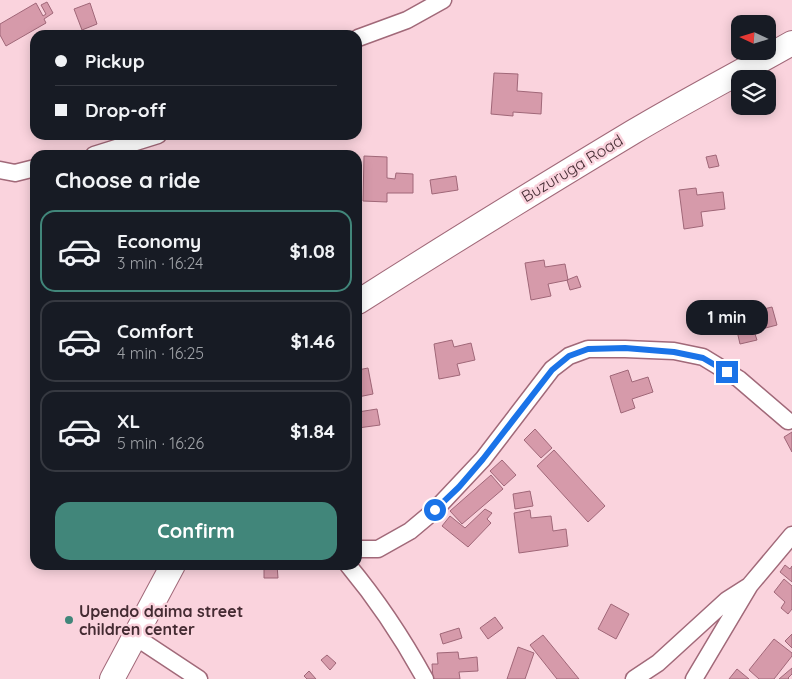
<!DOCTYPE html>
<html lang="en">
<head>
<meta charset="utf-8">
<style>
	body { margin:0; font-family:Quicksand,sans-serif; background:#20242c; color:#f1f3f6; height:100vh; display:flex; flex-direction:column; font-size:19px; white-space:nowrap }
	* { box-sizing:border-box; margin:0 }
	p { font-size:16px; color:#9ea1a6 }
	.icon { flex:none; width:28px; height:28px; fill:none; stroke:currentColor; stroke-width:2; stroke-linecap:round; stroke-linejoin:round }
	.map { position:relative; flex:1; overflow:hidden }
	.drawer { position:absolute; left:30px; top:150px; width:332px; height:420px; display:flex; flex-direction:column; background:#171b24; border-radius:15px; box-shadow:0 2px 12px #0003 }
	.drawer>* { flex:none }
	.guide { position:absolute; left:30px; top:30px; width:332px; height:110px; border-radius:15px; box-shadow:0 2px 12px #0003; display:grid; align-content:center; height:110px; padding:0 25px; background:#171b24 }
	.needle { width:32px; rotate:274deg }
	.controls { position:absolute; left:731px; top:15px; display:grid; gap:10px }
	.controls a { display:grid; place-items:center; width:45px; height:45px; border-radius:10px; background:#171b24; box-shadow:0 2px 12px #0003; font-size:25px }
	.end { position:absolute; width:22px; height:22px; margin:-11px; border:6px solid #1a73e8; background:#fff; box-shadow:0 0 0 2px #fff }
	.from { border-radius:50% }
	.bubble { position:absolute; height:35px; border-radius:15px; background:#171b24; box-shadow:0 2px 12px #0003; font-size:16px; font-weight:700; line-height:35px; text-align:center }
	.guide b { display:flex; align-items:center; gap:18px; height:48px; font-size:19px }
	.guide b+b { border-top:1px solid #363941 }
	.guide i { width:12px; height:12px; background:#f1f3f6 }
	ul { padding:0; list-style:none }
	li { display:flex; align-items:center; gap:15px; height:82px; margin:0 10px 8px; padding:0 15px; border:2px solid #363941; border-radius:15px }
	li div { flex:1 }
	li b { display:block; font-size:19px }
	li em { font-style:normal; font-weight:700 }
	li.on { border-color:#41867a }
	li>.icon { width:45px; height:45px; stroke-width:1.5 }
	h2 { padding:0 25px; font-size:22px; line-height:60px }
	.button { display:flex; gap:10px; margin-top:auto; padding:10px 25px }
	.button a { flex:1; height:58px; border-radius:15px; background:#41867a; color:#fff; font-size:20px; font-weight:700; line-height:58px; text-align:center }
	.map>svg:first-child { display:block }
	.building { fill:#d69aaa; stroke:#a06778 }
	.lines { fill:none; stroke-linecap:round; stroke-linejoin:round }
	.minor-casing { stroke:#a16979; stroke-width:19 }
	.secondary-casing { stroke:#a16979; stroke-width:26 }
	.minor { stroke:#fff; stroke-width:16 }
	.secondary { stroke:#fff; stroke-width:24 }
	.route { stroke:#1a73e8; stroke-width:6 }
	.poi-dot { fill:#41867a; stroke:#fad3dd; stroke-width:2 }
	.labels { text-anchor:middle; stroke-width:5; stroke-linejoin:round; paint-order:stroke }
	.street-label { font-size:16px; fill:#442b32; stroke:#fad3dd }
	.poi-label { font-size:16px; font-weight:bold; fill:#442b32; stroke:#fad3dd; text-anchor:start }
</style>
</head>
<body>
<div class="map">
<svg width="792" height="679" viewBox="0 0 792 679">
	<rect width="100%" height="100%" fill="#fad3dd"/>
	<path class="building" d="M47,2L53,13L44,19L46,23L6,46L0,35V24L36,3L43,16L46,14L41,5Z
		M90,3L97,24L82,30L74,9Z
		M494,73L518,74L517,91L542,93L541,114L513,112V116L491,114Z
		M716,155L719,166L709,168L706,157Z
		M364,156L387,157V178L395,179L396,173L413,174V193H387V202L363,201Z
		M456,176L458,190L432,194L430,180Z
		M696,188L697,195L723,192L725,209L701,212L703,226L684,229L679,190Z
		M544,260L545,267L565,264L568,280L548,284L551,296L531,300L525,263Z
		M577,276L581,287L570,290L567,280Z
		M745,302L747,313L772,307L777,325L754,331L757,340L740,344L731,305Z
		M452,340L454,347L471,343L475,360L457,364L460,375L439,379L434,344Z
		M368,368L373,394L358,397V370Z
		M628,370L632,382L648,377L653,392L632,399L635,408L621,413L610,376Z
		M377,409L380,425L358,428V412Z
		M535,429L552,448L541,458L524,440Z
		M792,432V452L784,437Z
		M554,450L605,506L588,522L537,466Z
		M502,460L516,475L504,486L490,471Z
		M491,475L503,489L462,524L450,511Z
		M530,491L533,506L515,509L513,494Z
		M485,509L492,513L487,519L491,523L468,547L442,526L450,516L465,528Z
		M530,510L531,518L551,516L553,531L566,529L568,546L519,553L514,513Z
		M264,565H277L278,578H264Z
		M785,565L790,569L792,566V582L780,572Z
		M784,579L792,586V609L788,614L781,608L785,602L774,592Z
		M611,604L629,614L616,639L598,629Z
		M495,617L503,628L488,639L480,628Z
		M459,628L462,638L443,644L440,634Z
		M792,634V648L785,641Z
		M543,635L579,679H557L530,645Z
		M774,639L792,653V656L774,679H759L749,670Z
		M518,647L534,653L525,679H507Z
		M458,652L459,659L477,657L478,671L459,672L460,679H433L432,664H438L437,653Z
		M327,655L336,663L330,670L321,660Z
		M792,668V674L788,678L789,679H779Z
		M737,669L749,679H729Z
		M309,671L316,679H307L304,676Z"/>
	<g class="lines">
		<defs>
			<path id="minor" d="M358,38L407,20L443,0
				M94,155L158,135
				M0,170L15,173L35,168
				M358,549H378L410,531L435,510L483,459L552,369L569,356L588,349H625L674,351L703,357L739,379L788,421
				M348,565C378,601 403,639 425,679
				M134,636L199,679
				M634,679L658,663L727,600L749,586
				M694,679L750,585L792,535"/>
			<path id="secondary" d="M358,302C449,244 540,188 633,132C685,101 739,73 792,43
				M112,679L173,565"/>
		</defs>
		<use href="#minor" class="minor-casing"/>
		<use href="#secondary" class="secondary-casing"/>
		<use href="#minor" class="minor"/>
		<use href="#secondary" class="secondary"/>
	</g>
	<g class="lines">
		<path class="route" d="M435,510L459,487L483,459L552,370L569,356L588,349L625,348L674,352L703,358L727,372"/>
	</g>
	<circle class="poi-dot" cx="69" cy="620" r="5"/>
	<g class="labels">
		<g class="street-label">
			<text transform="translate(572 168) rotate(-31)" y="6">Buzuruga Road</text>
		</g>
		<g class="poi-label">
			<text x="79" y="617">Upendo daima street<tspan x="79" dy="18">children center</tspan></text>
		</g>
	</g>
</svg>
<div class="controls">
<a><svg class="needle" viewBox="-14 -14 28 28"><path d="M0-13l5 13h-10z" fill="#e53935"/><path d="M0 13l5-13h-10z" fill="#9ea1a6"/></svg></a>
<a><svg class="icon" aria-label="layers" viewBox="0 0 24 24"><path d="M12 4l9 5-9 5-9-5zM3 14l9 5 9-5"/></svg></a>
</div>
<i class="end from" style="left:435px;top:510px"></i>
<i class="end" style="left:727px;top:372px"></i>
<div class="bubble" style="left:686px;top:300px;width:82px">1 min</div>
<div class="guide">
<b><i class="from"></i>Pickup</b>
<b><i></i>Drop-off</b>
</div>
<section class="drawer">
<h2>Choose a ride</h2>
<ul>
<li class="on"><svg class="icon" aria-label="car" viewBox="0 0 24 24"><path d="M5 17H2v-5l4-1 3-4h7l3 4 3 1v5h-3M9 17h6M6 11h13"/><circle cx="7" cy="17" r="2"/><circle cx="17" cy="17" r="2"/></svg><div><b>Economy</b><p>3 min · 16:24</p></div><em>$1.08</em></li>
<li><svg class="icon" aria-label="car" viewBox="0 0 24 24"><path d="M5 17H2v-5l4-1 3-4h7l3 4 3 1v5h-3M9 17h6M6 11h13"/><circle cx="7" cy="17" r="2"/><circle cx="17" cy="17" r="2"/></svg><div><b>Comfort</b><p>4 min · 16:25</p></div><em>$1.46</em></li>
<li><svg class="icon" aria-label="car" viewBox="0 0 24 24"><path d="M5 17H2v-5l4-1 3-4h7l3 4 3 1v5h-3M9 17h6M6 11h13"/><circle cx="7" cy="17" r="2"/><circle cx="17" cy="17" r="2"/></svg><div><b>XL</b><p>5 min · 16:26</p></div><em>$1.84</em></li>
</ul>
<div class="button"><a>Confirm</a></div>
</section>
</div>
</body>
</html>
